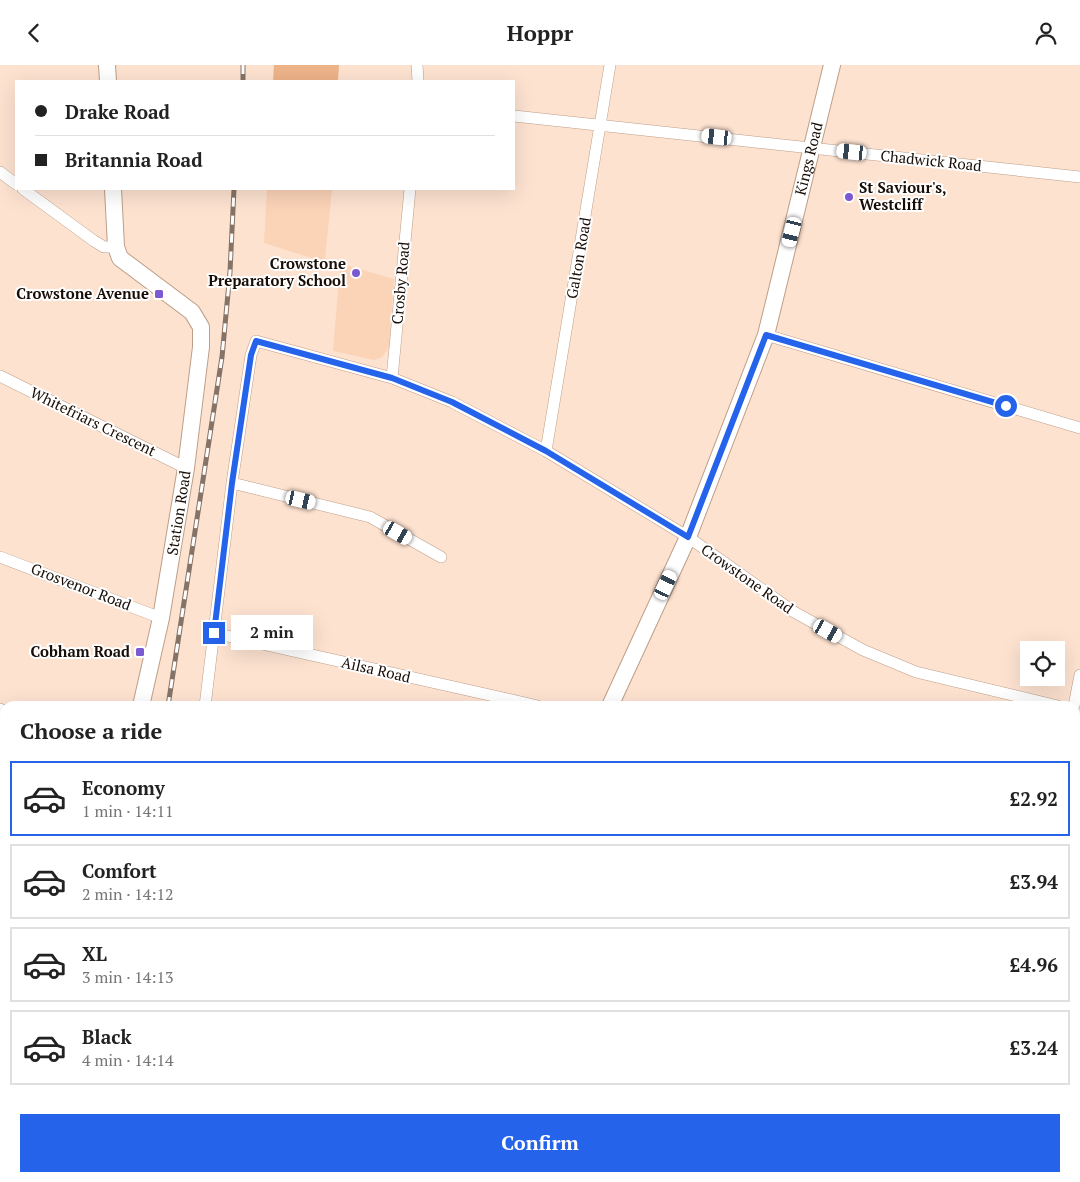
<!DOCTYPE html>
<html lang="en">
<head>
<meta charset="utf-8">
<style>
	body { margin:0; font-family:"PT Serif",serif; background:#f6f6f6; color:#222; height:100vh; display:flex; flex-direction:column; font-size:19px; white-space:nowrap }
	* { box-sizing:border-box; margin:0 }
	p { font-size:16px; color:#767676 }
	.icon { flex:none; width:28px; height:28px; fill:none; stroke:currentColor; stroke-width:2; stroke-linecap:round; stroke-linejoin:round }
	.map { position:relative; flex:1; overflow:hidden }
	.sheet { position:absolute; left:0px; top:636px; width:1080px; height:481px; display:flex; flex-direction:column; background:#fff; border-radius:15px 15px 0 0; box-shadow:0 5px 20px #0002 }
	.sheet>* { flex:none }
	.hud { position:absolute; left:15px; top:15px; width:500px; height:110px; border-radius:0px; box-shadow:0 5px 20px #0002; display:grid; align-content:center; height:110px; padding:0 20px; background:#fff }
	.buttons { position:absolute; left:1020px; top:576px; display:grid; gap:10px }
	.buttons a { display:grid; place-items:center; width:45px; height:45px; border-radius:0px; background:#fff; box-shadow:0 5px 20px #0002; font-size:25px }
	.end { position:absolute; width:22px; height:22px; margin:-11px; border:6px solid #2563eb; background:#fff; box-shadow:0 0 0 2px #fff }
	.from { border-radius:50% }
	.bubble { position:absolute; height:35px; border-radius:0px; background:#fff; box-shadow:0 5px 20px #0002; font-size:16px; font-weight:600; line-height:35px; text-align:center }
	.car { position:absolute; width:15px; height:30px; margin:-15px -8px; border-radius:6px; box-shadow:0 0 4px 1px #0007; background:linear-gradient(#fff 24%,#345 0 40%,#fff 0 76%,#345 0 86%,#fff 0) }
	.hud b { display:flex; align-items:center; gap:18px; height:48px; font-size:19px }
	.hud b+b { border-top:1px solid #e0e0e0 }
	.hud i { width:12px; height:12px; background:#222 }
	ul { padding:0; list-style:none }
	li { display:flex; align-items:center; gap:15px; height:75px; margin:0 10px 8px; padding:0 10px; border:2px solid #e0e0e0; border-radius:0px }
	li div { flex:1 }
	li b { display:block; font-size:19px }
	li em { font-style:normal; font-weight:600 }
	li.selected { border-color:#2563eb }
	li>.icon { width:45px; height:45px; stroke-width:1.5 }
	h2 { padding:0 20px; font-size:22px; line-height:60px }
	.cta { display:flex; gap:10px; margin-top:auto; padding:10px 20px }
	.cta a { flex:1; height:58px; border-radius:0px; background:#2563eb; color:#fff; font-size:20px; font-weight:600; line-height:58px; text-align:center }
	header { display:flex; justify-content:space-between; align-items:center; height:65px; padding:0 20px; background:#fff; font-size:22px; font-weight:600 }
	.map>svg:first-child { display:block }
	.built { fill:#fbd3b7 }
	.green { fill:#edb389 }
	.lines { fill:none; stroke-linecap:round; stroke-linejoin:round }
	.street-casing { stroke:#bd9e88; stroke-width:12 }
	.secondary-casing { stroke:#bd9e88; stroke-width:18 }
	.street { stroke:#fff; stroke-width:11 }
	.secondary { stroke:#fff; stroke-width:16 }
	.rail-casing { stroke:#857367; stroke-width:5 }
	.rail { stroke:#fff; stroke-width:3; stroke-dasharray:9; stroke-linecap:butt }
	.route { stroke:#2563eb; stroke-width:6 }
	.poi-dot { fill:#7b59d3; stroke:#fff; stroke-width:2 }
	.labels { text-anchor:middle; stroke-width:4; stroke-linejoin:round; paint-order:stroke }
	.street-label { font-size:15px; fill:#180d06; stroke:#fff }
	.poi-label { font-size:15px; font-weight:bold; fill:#180d06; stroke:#fff; text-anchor:end }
</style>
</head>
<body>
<header><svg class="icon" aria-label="back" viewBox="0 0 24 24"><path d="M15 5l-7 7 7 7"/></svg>Hoppr<svg class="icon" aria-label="person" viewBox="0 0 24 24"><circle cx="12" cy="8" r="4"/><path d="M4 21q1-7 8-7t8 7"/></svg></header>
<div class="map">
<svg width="1080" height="1117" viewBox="0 0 1080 1117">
	<rect width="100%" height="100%" fill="#fde2d0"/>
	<path class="built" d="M267,124H332L325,194L394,214L389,282L382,292L374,295L333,286L340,202L264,178Z"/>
	<path class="green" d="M274,0H339L338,16H273Z"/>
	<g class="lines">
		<defs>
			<path id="street" d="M417,0L418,16
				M514,51L1080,112
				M0,107L16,119
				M23,124L94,176L104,182H116
				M766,270L1080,363
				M0,311L186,403
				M392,313L410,124
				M546,386L610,0
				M232,418L370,452L441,492
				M0,492L161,553
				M214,568L538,641
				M205,641L232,418L251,290L256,276L392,313L452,337L546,386L688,472L794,547L863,585L916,607L1058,641
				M1074,641L1080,610
				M0,644L5,646
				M0,802L5,804
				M1075,870L1080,871
				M0,964L5,966
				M1075,985L1080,987
				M1075,1109L1080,1110
				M365,1117V1112
				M696,1117V1112"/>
			<g id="secondary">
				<path d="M107,0L108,16"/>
				<path d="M113,124L116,182L120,193L192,247L201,262V282L186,403L161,553L141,641"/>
				<path id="s1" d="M610,641L688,472L766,270L832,0"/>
				<path d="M519,1112L540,1117"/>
				<path d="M50,1117L52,1112"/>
			</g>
		</defs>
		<use href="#street" class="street-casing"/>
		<use href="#secondary" class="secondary-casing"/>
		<use href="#street" class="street"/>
		<use href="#secondary" class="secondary"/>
		<defs>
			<path id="rail" d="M243,0V16
				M168,641L222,292L230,207L234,124
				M91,1117L92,1112"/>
		</defs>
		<use href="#rail" class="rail-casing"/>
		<use href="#rail" class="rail"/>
	</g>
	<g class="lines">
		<path class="route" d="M214,568L232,418L251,290L256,276L392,313L452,337L546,386L688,472L766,270L1006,341"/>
	</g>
	<g class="poi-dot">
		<circle cx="849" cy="132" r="5"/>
		<circle cx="356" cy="208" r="5"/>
		<rect x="154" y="224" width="10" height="10" rx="2.5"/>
		<rect x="135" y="582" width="10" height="10" rx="2.5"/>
	</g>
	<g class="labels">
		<g class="street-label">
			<text dy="5" stroke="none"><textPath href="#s1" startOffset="584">Kings Road</textPath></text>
			<text transform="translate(931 96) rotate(6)" y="5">Chadwick Road</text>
			<text transform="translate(579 193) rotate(-80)" y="5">Galton Road</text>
			<text transform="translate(401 218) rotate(-85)" y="5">Crosby Road</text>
			<text transform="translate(93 357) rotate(26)" y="5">Whitefriars Crescent</text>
			<text transform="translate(179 448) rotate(-81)" y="5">Station Road</text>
			<text transform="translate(747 514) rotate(35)" y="5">Crowstone Road</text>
			<text transform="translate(81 522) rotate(21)" y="5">Grosvenor Road</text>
			<text transform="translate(376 605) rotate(13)" y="5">Ailsa Road</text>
		</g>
		<g class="poi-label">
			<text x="859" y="128" text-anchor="start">St Saviour's,<tspan x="859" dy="17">Westcliff</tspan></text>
			<text x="346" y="204">Crowstone<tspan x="346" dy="17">Preparatory School</tspan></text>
			<text x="149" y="234">Crowstone Avenue</text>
			<text x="130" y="592">Cobham Road</text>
		</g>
	</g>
</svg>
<div class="buttons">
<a><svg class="icon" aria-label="locate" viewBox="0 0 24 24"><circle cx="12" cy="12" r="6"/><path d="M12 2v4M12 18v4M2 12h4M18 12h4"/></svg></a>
</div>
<i class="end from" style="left:1006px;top:341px"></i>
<i class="end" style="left:214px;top:568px"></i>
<div class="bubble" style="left:231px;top:550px;width:82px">2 min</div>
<i class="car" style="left:717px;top:72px;rotate:276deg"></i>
<i class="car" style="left:852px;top:87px;rotate:276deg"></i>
<i class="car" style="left:792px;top:167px;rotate:194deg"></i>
<i class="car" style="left:301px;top:435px;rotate:103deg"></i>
<i class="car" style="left:398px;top:468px;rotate:120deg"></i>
<i class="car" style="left:666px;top:520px;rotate:25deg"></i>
<i class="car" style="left:828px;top:566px;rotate:119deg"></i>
<div class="hud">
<b><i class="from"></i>Drake Road</b>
<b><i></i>Britannia Road</b>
</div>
<section class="sheet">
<h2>Choose a ride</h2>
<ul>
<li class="selected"><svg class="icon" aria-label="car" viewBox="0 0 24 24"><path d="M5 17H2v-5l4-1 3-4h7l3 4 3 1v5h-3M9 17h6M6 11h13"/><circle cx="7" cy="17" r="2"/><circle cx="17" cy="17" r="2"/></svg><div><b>Economy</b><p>1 min · 14:11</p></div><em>£2.92</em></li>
<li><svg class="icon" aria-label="car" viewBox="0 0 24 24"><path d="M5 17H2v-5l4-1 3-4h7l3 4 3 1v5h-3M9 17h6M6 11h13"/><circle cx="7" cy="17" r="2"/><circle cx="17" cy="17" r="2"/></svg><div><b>Comfort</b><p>2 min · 14:12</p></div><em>£3.94</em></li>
<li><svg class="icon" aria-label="car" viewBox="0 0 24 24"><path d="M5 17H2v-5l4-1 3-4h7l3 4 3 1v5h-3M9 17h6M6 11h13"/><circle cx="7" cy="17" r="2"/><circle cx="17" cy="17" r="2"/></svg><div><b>XL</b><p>3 min · 14:13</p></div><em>£4.96</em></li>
<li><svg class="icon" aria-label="car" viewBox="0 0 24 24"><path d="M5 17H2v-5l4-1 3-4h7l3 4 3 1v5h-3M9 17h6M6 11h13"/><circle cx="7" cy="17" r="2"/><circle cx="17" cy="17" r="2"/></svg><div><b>Black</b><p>4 min · 14:14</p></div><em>£3.24</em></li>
</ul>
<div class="cta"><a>Confirm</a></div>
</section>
</div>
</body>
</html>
